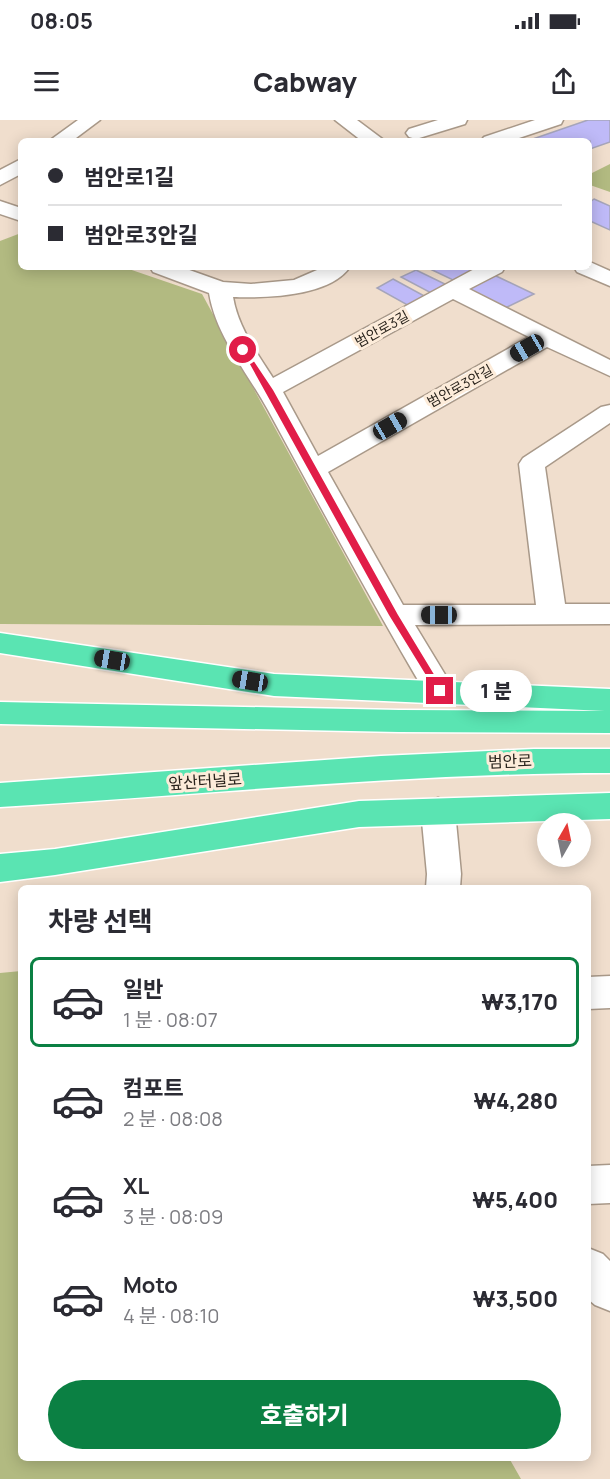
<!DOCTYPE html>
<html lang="ko">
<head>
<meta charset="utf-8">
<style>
	body { margin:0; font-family:Manrope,"Noto Sans KR",sans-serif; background:#f2f2f3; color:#2b2b33; height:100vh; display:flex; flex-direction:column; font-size:22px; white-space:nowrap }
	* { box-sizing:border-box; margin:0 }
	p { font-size:20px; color:#7c7c81 }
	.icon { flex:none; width:33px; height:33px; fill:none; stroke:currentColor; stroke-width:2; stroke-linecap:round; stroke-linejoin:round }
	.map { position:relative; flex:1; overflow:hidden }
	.side { position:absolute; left:18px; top:765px; width:573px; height:576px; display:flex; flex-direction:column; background:#fff; border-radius:9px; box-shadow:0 3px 15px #0003 }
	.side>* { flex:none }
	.guide { position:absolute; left:18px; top:18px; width:574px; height:132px; border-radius:9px; box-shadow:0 3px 15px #0003; display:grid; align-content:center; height:132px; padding:0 30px; background:#fff }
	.needle { width:39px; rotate:9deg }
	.controls { position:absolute; left:537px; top:693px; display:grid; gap:12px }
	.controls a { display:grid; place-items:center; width:54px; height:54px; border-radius:50%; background:#fff; box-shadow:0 3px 15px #0003; font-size:30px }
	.end { position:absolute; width:27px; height:27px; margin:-14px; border:8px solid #e11d48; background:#fff; box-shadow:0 0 0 3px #fff }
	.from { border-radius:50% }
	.bubble { position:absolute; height:42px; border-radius:21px; background:#fff; box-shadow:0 3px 15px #0003; font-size:20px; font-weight:800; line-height:42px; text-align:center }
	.car { position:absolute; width:18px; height:36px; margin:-18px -9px; border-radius:8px; box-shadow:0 0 4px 2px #0007; background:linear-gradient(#222 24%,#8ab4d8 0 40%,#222 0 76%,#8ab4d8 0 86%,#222 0) }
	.guide b { display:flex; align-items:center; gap:21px; height:57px; font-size:22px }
	.guide b+b { border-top:2px solid #e1e1e2 }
	.guide i { width:15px; height:15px; background:#2b2b33 }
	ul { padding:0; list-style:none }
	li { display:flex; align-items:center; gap:18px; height:90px; margin:0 12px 9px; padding:0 18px; border:3px solid transparent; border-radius:9px }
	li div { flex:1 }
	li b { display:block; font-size:22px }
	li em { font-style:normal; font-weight:800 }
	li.on { border-color:#0b8043 }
	li>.icon { width:54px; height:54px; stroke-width:1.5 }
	h2 { padding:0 30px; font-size:27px; line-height:72px }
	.primary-button { display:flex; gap:12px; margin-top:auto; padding:12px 30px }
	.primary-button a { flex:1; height:69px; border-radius:36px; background:#0b8043; color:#fff; font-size:24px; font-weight:800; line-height:69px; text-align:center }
	.status { display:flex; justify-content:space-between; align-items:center; height:42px; padding:0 30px; background:#fff; direction:ltr }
	.status svg { height:16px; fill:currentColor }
	header { display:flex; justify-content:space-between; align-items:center; height:78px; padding:0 30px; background:#fff; font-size:27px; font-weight:800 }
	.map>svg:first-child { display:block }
	.green { fill:#b2ba81 }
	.building { fill:#bfbaf8; stroke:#a6a5ba; stroke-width:1.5 }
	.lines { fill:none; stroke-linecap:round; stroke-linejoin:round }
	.minor-casing { stroke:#a99989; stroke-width:3 }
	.highway-casing { stroke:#fff; stroke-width:3 }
	.minor { fill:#fff; fill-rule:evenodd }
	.highway { fill:#5ae4b2; fill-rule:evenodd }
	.route { fill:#e11d48 }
	.labels { text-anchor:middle; stroke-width:6; stroke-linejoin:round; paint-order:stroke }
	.far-street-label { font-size:14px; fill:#29231c; stroke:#fdecda }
	.street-label { font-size:16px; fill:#29231c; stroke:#fdecda }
</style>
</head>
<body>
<div class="status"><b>08:05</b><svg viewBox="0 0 49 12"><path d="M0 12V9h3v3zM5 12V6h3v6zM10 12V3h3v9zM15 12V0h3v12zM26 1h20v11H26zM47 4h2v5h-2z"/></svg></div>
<header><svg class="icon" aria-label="menu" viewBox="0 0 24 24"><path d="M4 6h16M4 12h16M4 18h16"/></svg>Cabway<svg class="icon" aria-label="share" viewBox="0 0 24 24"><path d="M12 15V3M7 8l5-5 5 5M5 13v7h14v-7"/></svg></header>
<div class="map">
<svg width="610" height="1359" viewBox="0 0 610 1359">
	<rect width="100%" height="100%" fill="#f0decd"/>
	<path class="green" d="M610,44V72L590,65V54Z
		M21,113V147H123L202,174L383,506L0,504V121Z
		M21,851V1338H509L521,1359H0V853Z"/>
	<path class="building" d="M588,0H610V22L590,29V21H527Z
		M594,79L610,86V110L590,101V82Z
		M426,147H465L473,151L453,160Z
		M416,150L449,166L433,174L401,157Z
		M494,155L534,174L501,190L462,170Z
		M393,159L428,178L411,187L377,168Z"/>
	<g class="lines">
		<defs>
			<path id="minor" d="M78,0H100L72,21H49Z
				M335,0H357L385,21H362Z
				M438,0H467L465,4L416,19L409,17L406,13L409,9Z
				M535,0H563L561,4L510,21H481L484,17Z
				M21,39V54L0,65V50Z
				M0,81L21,88V101L0,94Z
				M590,142L610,151V166L577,152L574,147H590Z
				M150,147H181L223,162L251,164L294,160L324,147H350C329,177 265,178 233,177C238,207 257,233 273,258L478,147H505L502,152L469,169L610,240V256L547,227L328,352L403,485H536L519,344L523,338L601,287L610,285V303L545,347L565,484H610V504L415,505L455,571L451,579L440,582L429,579C372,483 320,386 268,290C247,252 216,216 209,173L153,152ZM453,179L529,217L318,336L283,272Z
				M438,678L450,682L455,691L461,754L460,768H426L427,754L421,691L426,682Z
				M610,856V888L588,889V857Z
				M610,1045V1083L588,1084V1046Z
				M588,1128L603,1134L610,1141V1191L595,1185L588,1179Z"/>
			<path id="highway" d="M0,513L274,554L610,569V613L399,612L0,604V582L399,590L605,591L274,576L0,533Z
				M534,629H610V653C406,653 203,675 0,687V663L381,636Z
				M610,673V699L359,707L55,755L0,762V734L55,729L359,681Z"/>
		</defs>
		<use href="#minor" class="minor-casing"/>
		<use href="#highway" class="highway-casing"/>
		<use href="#minor" class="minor"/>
		<use href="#highway" class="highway"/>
	</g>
	<path class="route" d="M241,228H245L273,270L398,495L444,571L443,573H437L389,495Z"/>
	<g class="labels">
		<g class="far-street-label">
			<text transform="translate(382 209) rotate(-29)" y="5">범안로3길</text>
			<text transform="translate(460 266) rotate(-29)" y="5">범안로3안길</text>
		</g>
		<g class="street-label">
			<text transform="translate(510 641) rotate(-2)" y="6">범안로</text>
			<text transform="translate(205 661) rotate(-4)" y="6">앞산터널로</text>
		</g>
	</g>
</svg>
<div class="controls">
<a><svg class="needle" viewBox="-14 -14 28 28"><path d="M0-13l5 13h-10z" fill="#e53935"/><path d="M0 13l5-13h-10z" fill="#7c7c81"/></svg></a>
</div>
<i class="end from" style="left:243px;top:230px"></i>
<i class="end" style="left:440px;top:571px"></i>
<div class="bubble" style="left:460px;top:550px;width:72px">1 분</div>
<i class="car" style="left:527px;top:228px;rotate:240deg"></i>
<i class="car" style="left:390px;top:306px;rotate:60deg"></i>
<i class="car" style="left:439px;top:495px;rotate:270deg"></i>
<i class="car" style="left:112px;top:540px;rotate:279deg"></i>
<i class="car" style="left:250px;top:561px;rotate:279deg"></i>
<div class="guide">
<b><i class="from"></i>범안로1길</b>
<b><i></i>범안로3안길</b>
</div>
<section class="side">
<h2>차량 선택</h2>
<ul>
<li class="on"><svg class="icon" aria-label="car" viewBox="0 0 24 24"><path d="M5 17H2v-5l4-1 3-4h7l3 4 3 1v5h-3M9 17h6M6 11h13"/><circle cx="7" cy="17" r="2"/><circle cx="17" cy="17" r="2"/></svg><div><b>일반</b><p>1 분 · 08:07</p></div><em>₩3,170</em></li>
<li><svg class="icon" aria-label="car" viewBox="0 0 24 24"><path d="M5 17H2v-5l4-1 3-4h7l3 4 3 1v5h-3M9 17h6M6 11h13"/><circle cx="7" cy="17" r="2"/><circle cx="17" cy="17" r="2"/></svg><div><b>컴포트</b><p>2 분 · 08:08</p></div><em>₩4,280</em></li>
<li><svg class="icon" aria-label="car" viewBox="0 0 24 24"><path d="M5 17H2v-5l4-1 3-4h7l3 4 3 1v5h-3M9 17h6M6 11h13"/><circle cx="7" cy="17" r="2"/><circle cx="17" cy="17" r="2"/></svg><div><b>XL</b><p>3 분 · 08:09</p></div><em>₩5,400</em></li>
<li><svg class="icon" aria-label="car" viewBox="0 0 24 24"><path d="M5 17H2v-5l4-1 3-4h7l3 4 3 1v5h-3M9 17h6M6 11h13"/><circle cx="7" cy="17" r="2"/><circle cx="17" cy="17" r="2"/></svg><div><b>Moto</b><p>4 분 · 08:10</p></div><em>₩3,500</em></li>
</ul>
<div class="primary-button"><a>호출하기</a></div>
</section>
</div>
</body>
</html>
